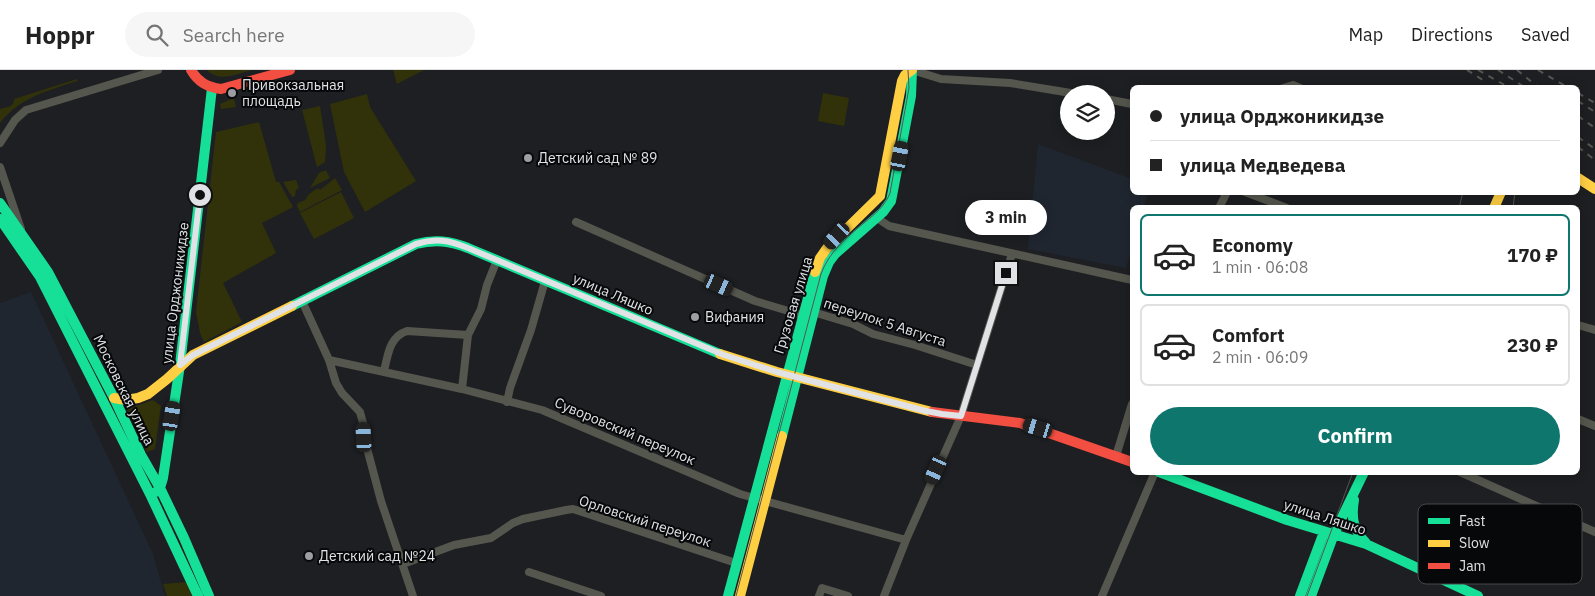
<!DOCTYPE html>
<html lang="en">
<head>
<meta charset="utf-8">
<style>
	body { margin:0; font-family:"IBM Plex Sans",sans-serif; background:#f6f6f6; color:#222; height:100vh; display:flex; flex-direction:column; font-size:19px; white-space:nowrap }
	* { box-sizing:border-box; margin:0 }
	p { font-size:16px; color:#767676 }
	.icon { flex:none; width:28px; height:28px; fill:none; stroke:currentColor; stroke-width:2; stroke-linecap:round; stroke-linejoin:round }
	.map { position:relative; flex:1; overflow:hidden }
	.sheet { position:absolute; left:1130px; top:135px; width:450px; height:270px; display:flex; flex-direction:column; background:#fff; border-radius:8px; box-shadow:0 2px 12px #0003 }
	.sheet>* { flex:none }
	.top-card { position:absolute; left:1130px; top:15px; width:450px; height:110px; border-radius:8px; box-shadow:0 2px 12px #0003; display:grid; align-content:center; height:110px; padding:0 20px; background:#fff }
	.buttons { position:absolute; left:1060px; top:15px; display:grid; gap:10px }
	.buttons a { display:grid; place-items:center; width:55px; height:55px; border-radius:50%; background:#fff; box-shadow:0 2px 12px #0003; font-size:25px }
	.end { position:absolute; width:22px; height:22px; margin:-11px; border:6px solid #e0e2e6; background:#111; box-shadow:0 0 0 2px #111 }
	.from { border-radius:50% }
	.bubble { position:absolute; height:35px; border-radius:18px; background:#fff; box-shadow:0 2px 12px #0003; font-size:16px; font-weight:700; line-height:35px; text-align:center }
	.car { position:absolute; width:15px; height:30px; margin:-15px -8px; border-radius:6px; box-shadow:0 0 4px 1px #0007; background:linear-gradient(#222 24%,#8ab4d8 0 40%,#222 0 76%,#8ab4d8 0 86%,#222 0) }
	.top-card b { display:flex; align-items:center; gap:18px; height:48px; font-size:19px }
	.top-card b+b { border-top:1px solid #e0e0e0 }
	.top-card i { width:12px; height:12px; background:#222 }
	ul { padding:9px 0 0; list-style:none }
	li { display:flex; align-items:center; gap:15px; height:82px; margin:0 10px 8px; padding:0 10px; border:2px solid #e0e0e0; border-radius:8px }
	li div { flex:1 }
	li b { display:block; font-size:19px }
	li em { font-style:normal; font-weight:700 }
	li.selected { border-color:#0f766e }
	li>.icon { width:45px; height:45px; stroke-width:1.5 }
	.button { display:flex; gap:10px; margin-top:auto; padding:10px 20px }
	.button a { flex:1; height:58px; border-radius:30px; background:#0f766e; color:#fff; font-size:20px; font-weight:700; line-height:58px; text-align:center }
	header { display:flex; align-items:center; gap:30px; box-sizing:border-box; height:70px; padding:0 25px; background:#fff; border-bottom:1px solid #e0e0e0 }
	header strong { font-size:24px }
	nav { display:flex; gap:28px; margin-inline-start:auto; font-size:18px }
	.search { width:350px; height:45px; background:#f6f6f6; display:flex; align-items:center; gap:12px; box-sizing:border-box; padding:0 18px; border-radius:28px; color:#767676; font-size:19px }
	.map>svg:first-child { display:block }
	.built { fill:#202630 }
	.green { fill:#32320a }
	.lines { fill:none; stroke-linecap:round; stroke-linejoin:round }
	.street { stroke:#55564d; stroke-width:8 }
	.fast { stroke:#16e098; stroke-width:10 }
	.slow { stroke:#ffcf43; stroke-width:10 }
	.jam { stroke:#f24e42; stroke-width:10 }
	.tram { stroke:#555652; stroke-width:1 }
	.rail { stroke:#555652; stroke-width:2; stroke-dasharray:6 6; stroke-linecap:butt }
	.route { stroke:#e0e2e6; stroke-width:6 }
	.poi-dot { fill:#9c9ea1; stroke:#07080a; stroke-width:2 }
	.labels { text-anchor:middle; stroke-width:4; stroke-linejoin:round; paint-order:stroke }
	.poi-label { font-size:14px; fill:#e0e2e6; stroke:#07080a; text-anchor:start }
	.street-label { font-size:14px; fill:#e0e2e6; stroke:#07080a }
	.key { fill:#07080a; stroke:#48494c; stroke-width:1 }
	.key-label { font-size:14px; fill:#e0e2e6 }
</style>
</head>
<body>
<header>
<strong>Hoppr</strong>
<div class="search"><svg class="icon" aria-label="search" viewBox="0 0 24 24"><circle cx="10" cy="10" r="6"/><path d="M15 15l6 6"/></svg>Search here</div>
<nav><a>Map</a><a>Directions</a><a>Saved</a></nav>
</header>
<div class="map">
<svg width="1595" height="526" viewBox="0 0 1595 526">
	<rect width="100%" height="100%" fill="#1d1f22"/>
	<path class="built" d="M1038,74L1132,109V122L1148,123L1144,137L1132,138V177L1126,198L1028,179Z
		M31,222L153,484L165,526H0V233Z"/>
	<path class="green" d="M207,0H252C236,4 220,13 207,0Z
		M393,0H424L397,14Z
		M77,9V11C48,21 20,27 0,53V39C6,37 14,38 14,29Z
		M823,23L849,28L844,56L818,51Z
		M367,24L370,37L416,111L365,142L344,102L330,34Z
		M234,28L236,37L221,39L220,34Z
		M320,36L326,75L325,92L317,97L302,40Z
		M259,52L276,112H279L293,137L262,153L276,183L223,213L242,252L204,272L200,263L196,242L216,62Z
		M326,100L330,108L310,118L319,103Z
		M335,108L342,120L300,142L297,136L298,133L305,130L309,124L318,118L320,120Z
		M296,110L299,118L296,120L295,126L292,127L283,112Z
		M341,122L354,148L314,169L300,143Z
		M153,330L161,336L155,379L147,382L127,339Z
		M187,512L192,526H167L163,514Z"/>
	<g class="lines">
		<path class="street" d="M912,0L941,9L1010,13L1077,24
			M1283,18L1293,15L1300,18
			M1106,29L1132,34
			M0,73L15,50L26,40L158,0
			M0,97L21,159
			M1245,122L1287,138
			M1219,138L1227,122
			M877,148L889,156L1132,210
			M576,152L755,231L802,245
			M302,231L329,290L336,313L342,323L360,342L363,353L364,367L381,431L413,526
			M813,242L853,254L873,264L915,275L977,295
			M1578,255L1595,260
			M329,290L462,319L542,340L740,424L906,470
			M384,301C388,285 389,267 407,261L468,265
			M462,319L468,265L481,239L487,215L497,190
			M507,332L510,318L531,260L545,211
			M1578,349L1595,356
			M1116,386L1132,334
			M1460,402L1595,462
			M403,494L454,475L491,468L513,453L523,449L566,440L573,439L736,493
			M529,502L601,526
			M819,526L822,518L848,526
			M884,526L906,470L961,346L1012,184
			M1102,526L1155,402"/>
		<path class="fast" d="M0,133L48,202L114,328L141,385L160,418L184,468L209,526
			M0,149L40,207L151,426L198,526
			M292,236L416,174C435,169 450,171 468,178L720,284
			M782,366L823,206L829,192L835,184L883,142L891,131L911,26L912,0
			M1159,402L1287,450L1366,474L1478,526
			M156,422L160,418L163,408L180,295L212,18
			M1354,430C1351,448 1353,460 1366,473
			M728,526L815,202
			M1300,526L1324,462
			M1311,526L1334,464L1364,402"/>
		<path class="slow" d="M1578,108L1595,119
			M1494,138L1501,122
			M815,202L820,188L827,178L880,126L902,11L905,5L912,0
			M720,284L777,302L932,342
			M114,328L126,330L138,328L148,324L167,309L193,285L292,236
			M740,526L782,366"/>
		<path class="jam" d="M191,0C198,12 207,17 221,19L290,0
			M932,342L1020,353L1132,392"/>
		<path class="tram" d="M1459,138L1463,122
			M1513,138L1515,122
			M736,526L821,204C829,182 846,168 864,153C875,144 885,136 890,123L909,18L908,0
			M1307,526L1353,402"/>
		<path class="rail" d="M1467,0L1483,10
			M1478,0L1510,18
			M1498,0L1526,18
			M1517,0L1539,18
			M1538,0L1569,18
			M1578,23L1595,33
			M1578,31L1595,42
			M1578,46L1595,58
			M1578,67L1595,79
			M1578,77L1595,90"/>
	</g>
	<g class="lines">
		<path class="route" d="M200,125L180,295L193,285L416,174C437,168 448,170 468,178L724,285L777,302L926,341L942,344L961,346L1006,203"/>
	</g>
	<g class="poi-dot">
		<circle cx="232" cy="23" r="5"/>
		<circle cx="528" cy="88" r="5"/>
		<circle cx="695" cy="247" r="5"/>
		<circle cx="309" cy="486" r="5"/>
	</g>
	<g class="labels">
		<g class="poi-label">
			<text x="242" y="20">Привокзальная<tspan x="242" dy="16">площадь</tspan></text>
			<text x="538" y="93">Детский сад № 89</text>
			<text x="705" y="252">Вифания</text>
			<text x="319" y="491">Детский сад №24</text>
		</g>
		<g class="street-label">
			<text transform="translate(175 223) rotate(-83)" y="5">улица Орджоникидзе</text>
			<text transform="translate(613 224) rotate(23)" y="5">улица Ляшко</text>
			<text transform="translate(793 235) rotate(-73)" y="5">Грузовая улица</text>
			<text transform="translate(885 252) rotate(18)" y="5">переулок 5 Августа</text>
			<text transform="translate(124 320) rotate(64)" y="5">Московская улица</text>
			<text transform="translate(625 361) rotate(23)" y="5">Суворовский переулок</text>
			<text transform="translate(1325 447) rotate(18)" y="5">улица Ляшко</text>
			<text transform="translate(645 451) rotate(18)" y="5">Орловский переулок</text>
		</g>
	</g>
	<rect x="1418" y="434" width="164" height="80" rx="8" class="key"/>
	<rect x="1428" y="448" width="22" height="6" fill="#16e098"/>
	<rect x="1428" y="470" width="22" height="7" fill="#ffcf43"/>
	<rect x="1428" y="493" width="22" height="6" fill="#f24e42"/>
	<g class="key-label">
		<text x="1459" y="456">Fast</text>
		<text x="1459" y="478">Slow</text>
		<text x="1459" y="501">Jam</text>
	</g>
</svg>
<div class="buttons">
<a><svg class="icon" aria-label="layers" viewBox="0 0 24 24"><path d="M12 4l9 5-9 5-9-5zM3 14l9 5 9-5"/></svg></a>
</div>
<i class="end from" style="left:200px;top:125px"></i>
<i class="end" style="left:1006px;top:203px"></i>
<div class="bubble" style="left:965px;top:130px;width:82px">3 min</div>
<i class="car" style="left:900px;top:86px;rotate:11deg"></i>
<i class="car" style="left:837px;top:166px;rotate:223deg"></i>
<i class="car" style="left:719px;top:215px;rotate:114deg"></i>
<i class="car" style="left:172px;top:346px;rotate:9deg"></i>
<i class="car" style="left:1038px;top:358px;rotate:287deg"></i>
<i class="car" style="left:364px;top:367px;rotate:357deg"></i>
<i class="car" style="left:936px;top:400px;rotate:204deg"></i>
<div class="top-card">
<b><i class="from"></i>улица Орджоникидзе</b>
<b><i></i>улица Медведева</b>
</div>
<section class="sheet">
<ul>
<li class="selected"><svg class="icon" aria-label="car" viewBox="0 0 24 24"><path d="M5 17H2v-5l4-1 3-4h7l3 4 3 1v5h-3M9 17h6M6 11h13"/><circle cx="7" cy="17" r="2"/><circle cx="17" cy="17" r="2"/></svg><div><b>Economy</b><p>1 min · 06:08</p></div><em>170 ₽</em></li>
<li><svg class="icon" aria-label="car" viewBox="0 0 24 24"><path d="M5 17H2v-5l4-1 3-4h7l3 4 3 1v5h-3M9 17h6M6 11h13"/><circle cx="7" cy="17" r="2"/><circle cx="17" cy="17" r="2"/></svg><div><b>Comfort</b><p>2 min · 06:09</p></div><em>230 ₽</em></li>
</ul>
<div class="button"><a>Confirm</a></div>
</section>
</div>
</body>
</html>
